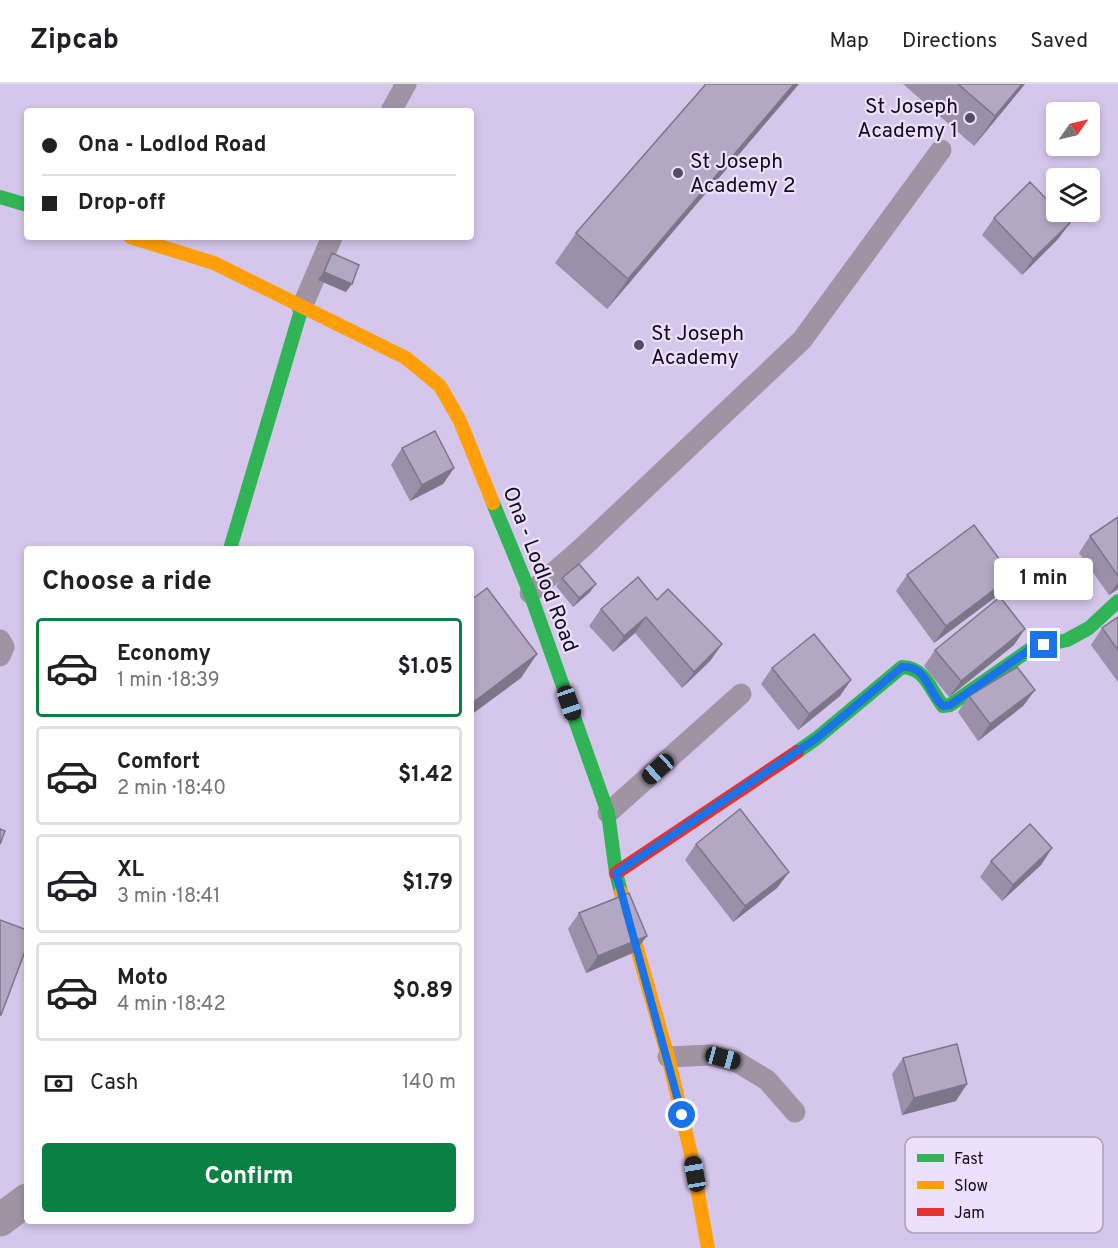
<!DOCTYPE html>
<html lang="en">
<head>
<meta charset="utf-8">
<style>
	body { margin:0; font-family:Overpass,sans-serif; background:#f6f6f6; color:#202124; height:100vh; display:flex; flex-direction:column; font-size:22px; white-space:nowrap }
	* { box-sizing:border-box; margin:0 }
	p { font-size:20px; color:#757577 }
	.icon { flex:none; width:33px; height:33px; fill:none; stroke:currentColor; stroke-width:2; stroke-linecap:round; stroke-linejoin:round }
	.map { position:relative; flex:1; overflow:hidden }
	.sheet { position:absolute; left:24px; top:462px; width:450px; height:678px; display:flex; flex-direction:column; background:#fff; border-radius:6px; box-shadow:0 3px 9px #0003 }
	.sheet>* { flex:none }
	.guide { position:absolute; left:24px; top:24px; width:450px; height:132px; border-radius:6px; box-shadow:0 3px 9px #0003; display:grid; align-content:center; height:132px; padding:0 18px; background:#fff }
	.needle { width:39px; rotate:56deg }
	.buttons { position:absolute; left:1046px; top:18px; display:grid; gap:12px }
	.buttons a { display:grid; place-items:center; width:54px; height:54px; border-radius:6px; background:#fff; box-shadow:0 3px 9px #0003; font-size:30px }
	.end { position:absolute; width:27px; height:27px; margin:-14px; border:8px solid #1a73e8; background:#fff; box-shadow:0 0 0 3px #fff }
	.from { border-radius:50% }
	.bubble { position:absolute; height:42px; border-radius:6px; background:#fff; box-shadow:0 3px 9px #0003; font-size:20px; font-weight:700; line-height:42px; text-align:center }
	.car { position:absolute; width:18px; height:36px; margin:-18px -9px; border-radius:8px; box-shadow:0 0 4px 2px #0007; background:linear-gradient(#222 24%,#8ab4d8 0 40%,#222 0 76%,#8ab4d8 0 86%,#222 0) }
	.guide b { display:flex; align-items:center; gap:21px; height:57px; font-size:22px }
	.guide b+b { border-top:2px solid #e0e0e0 }
	.guide i { width:15px; height:15px; background:#202124 }
	ul { padding:0; list-style:none }
	li { display:flex; align-items:center; gap:18px; height:99px; margin:0 12px 9px; padding:0 6px; border:3px solid #e0e0e0; border-radius:6px }
	li div { flex:1 }
	li b { display:block; font-size:22px }
	li em { font-style:normal; font-weight:700 }
	li.current { border-color:#0b8043 }
	li>.icon { width:54px; height:54px; stroke-width:1.5 }
	h2 { padding:0 18px; font-size:27px; line-height:72px }
	.pay { display:flex; align-items:center; gap:15px; height:66px; padding:0 18px; font-size:22px }
	.pay p { margin-inline-start:auto }
	.primary-button { display:flex; gap:12px; margin-top:auto; padding:12px 18px }
	.primary-button a { flex:1; height:69px; border-radius:6px; background:#0b8043; color:#fff; font-size:24px; font-weight:700; line-height:69px; text-align:center }
	header { display:flex; align-items:center; gap:36px; box-sizing:border-box; height:84px; padding:0 30px; background:#fff; border-bottom:2px solid #e0e0e0 }
	header strong { font-size:28px }
	nav { display:flex; gap:33px; margin-inline-start:auto; font-size:21px }
	.map>svg:first-child { display:block }
	.lines { fill:none; stroke-linecap:round; stroke-linejoin:round }
	.lane { stroke:#9f93a4; stroke-width:21 }
	.street { stroke:#9f93a4; stroke-width:33 }
	.fast { stroke:#30b455; stroke-width:14 }
	.slow { stroke:#ff9f0a; stroke-width:14 }
	.jam { stroke:#e5322d; stroke-width:14 }
	.wall { fill:#9a90a9 }
	.shaded-wall { fill:#7d7689 }
	.building { fill:#b3a8c4; stroke:#7d7689; stroke-width:1.5 }
	.route { stroke:#1a73e8; stroke-width:8 }
	.poi-dot { fill:#584b67; stroke:#ebe1fc; stroke-width:2 }
	.labels { text-anchor:middle; stroke-width:4.5; stroke-linejoin:round; paint-order:stroke }
	.poi-label { font-size:21px; fill:#140920; stroke:#ebe1fc; text-anchor:start }
	.street-label { font-size:21px; fill:#140920; stroke:#ebe1fc }
	.key { fill:#ebe1fc; stroke:#aaa0ba; stroke-width:1.5 }
	.key-label { font-size:16px; fill:#140920 }
</style>
</head>
<body>
<header>
<strong>Zipcab</strong>
<nav><a>Map</a><a>Directions</a><a>Saved</a></nav>
</header>
<div class="map">
<svg width="1118" height="1164" viewBox="0 0 1118 1164">
	<rect width="100%" height="100%" fill="#d5c6eb"/>
	<g class="lines">
		<path class="lane" d="M391,27L406,0
			M302,223L332,153
			M530,509L583,463L802,256L941,66
			M0,556L4,563L0,572
			M608,729L741,610
			M668,973L710,971L737,978L767,996L795,1028"/>
		<path class="street" d="M0,1136L27,1116"/>
		<path class="fast" d="M0,113L27,121
			M493,419L530,509L608,729L616,789L621,808
			M230,465L302,223
			M797,668L817,654L902,583C926,584 930,606 943,622L950,621L1032,564L1067,556L1089,544L1118,517"/>
		<path class="slow" d="M130,153L214,179L406,274L440,302L460,337L493,419
			M621,808L668,973L691,1070L708,1164"/>
		<path class="jam" d="M616,789L797,668"/>
	</g>
	<path class="wall" d="M799,0L607,225L555,179L576,149Z
		M903,0H1025L974,62Z
		M994,134L1070,139L1058,155L1022,191L982,151Z
		M332,169L346,208L318,196L326,178Z
		M402,364L454,384L443,400L410,417L391,381Z
		M1118,433V505L1109,511L1079,469L1090,452Z
		M907,491L1012,492L1001,509L934,559L896,507Z
		M562,494L590,508L573,523L556,502Z
		M657,516L722,560L710,577L682,604L635,549L613,568L589,542L601,525Z
		M1118,533V598L1091,561L1102,544Z
		M1014,561L949,613L924,582L935,566Z
		M772,584L840,612L798,646L761,600Z
		M1035,606L1023,622L978,657L958,628L969,612Z
		M696,760L789,788L777,804L733,838L685,776Z
		M1052,764L1041,781L1002,817L980,793L991,777Z
		M579,829L635,868L586,889L568,845Z
		M903,974L956,1017L902,1031L892,990Z"/>
	<path class="shaded-wall" d="M794,0H799L607,225L628,195Z
		M1022,0H1025L974,62L995,32Z
		M1070,139L1058,155L1022,191L1033,175Z
		M324,188L352,200L346,208L318,196Z
		M454,384L443,400L410,417L422,401Z
		M1012,492L1001,509L934,559L946,542Z
		M1118,498V505L1109,511Z
		M596,500L590,508L573,523L579,514Z
		M646,533L635,549L613,568L624,552Z
		M1025,545L1014,561L949,613L961,597Z
		M722,560L710,577L682,604L694,588Z
		M537,570L521,594L471,631V620Z
		M851,596L840,612L798,646L809,630Z
		M1035,606L1023,622L978,657L990,640Z
		M1052,764L1041,781L1002,817L1013,801Z
		M789,788L777,804L733,838L745,822Z
		M647,852L635,868L586,889L598,872Z
		M967,1000L956,1017L902,1031L914,1014Z"/>
	<path class="building" d="M706,0H794L628,195L576,149Z
		M958,0H1022L995,32Z
		M1030,98L1056,125V128H1059L1070,139L1033,175L994,134Z
		M332,169L359,181L352,200L324,188Z
		M435,347L454,384L422,401L402,364Z
		M1118,433V492L1090,452Z
		M974,441L1012,492L946,542L907,491Z
		M579,480L596,500L579,514L562,494Z
		M638,493L657,516L668,505L722,560L694,588L646,533L624,552L601,525Z
		M487,504L537,570L471,620V516Z
		M1000,513L1025,545L961,597L935,566Z
		M1118,533V566L1102,544Z
		M814,550L851,596L809,630L772,584Z
		M1017,583L1035,606L990,640L969,612Z
		M740,725L789,788L745,822L696,760Z
		M1030,740L1052,764L1013,801L991,777Z
		M0,745L5,747L0,760Z
		M629,809L647,852L598,872L579,829Z
		M0,836L27,846V862L1,931H0Z
		M957,960L967,1000L914,1014L903,974Z"/>
	<g class="lines">
		<path class="route" d="M682,1031L616,789L817,654L902,583C927,581 928,609 943,622L950,621L1032,564L1044,561"/>
	</g>
	<g class="poi-dot">
		<circle cx="970" cy="34" r="6"/>
		<circle cx="678" cy="89" r="6"/>
		<circle cx="639" cy="261" r="6"/>
	</g>
	<g class="labels">
		<g class="poi-label">
			<text x="958" y="29" text-anchor="end">St Joseph<tspan x="958" dy="24">Academy 1</tspan></text>
			<text x="690" y="84">St Joseph<tspan x="690" dy="24">Academy 2</tspan></text>
			<text x="651" y="256">St Joseph<tspan x="651" dy="24">Academy</tspan></text>
		</g>
		<g class="street-label">
			<text transform="translate(541 485) rotate(69)" y="7">Ona - Lodlod Road</text>
		</g>
	</g>
	<rect x="905" y="1053" width="198" height="96" rx="9" class="key"/>
	<rect x="917" y="1070" width="27" height="8" fill="#30b455"/>
	<rect x="917" y="1097" width="27" height="8" fill="#ff9f0a"/>
	<rect x="917" y="1124" width="27" height="8" fill="#e5322d"/>
	<g class="key-label">
		<text x="954" y="1080">Fast</text>
		<text x="954" y="1107">Slow</text>
		<text x="954" y="1134">Jam</text>
	</g>
</svg>
<div class="buttons">
<a><svg class="needle" viewBox="-14 -14 28 28"><path d="M0-13l5 13h-10z" fill="#e53935"/><path d="M0 13l5-13h-10z" fill="#757577"/></svg></a>
<a><svg class="icon" aria-label="layers" viewBox="0 0 24 24"><path d="M12 4l9 5-9 5-9-5zM3 14l9 5 9-5"/></svg></a>
</div>
<i class="end from" style="left:682px;top:1031px"></i>
<i class="end" style="left:1044px;top:561px"></i>
<div class="bubble" style="left:994px;top:474px;width:99px">1 min</div>
<i class="car" style="left:569px;top:619px;rotate:161deg"></i>
<i class="car" style="left:658px;top:685px;rotate:228deg"></i>
<i class="car" style="left:723px;top:974px;rotate:105deg"></i>
<i class="car" style="left:695px;top:1090px;rotate:350deg"></i>
<div class="guide">
<b><i class="from"></i>Ona - Lodlod Road</b>
<b><i></i>Drop-off</b>
</div>
<section class="sheet">
<h2>Choose a ride</h2>
<ul>
<li class="current"><svg class="icon" aria-label="car" viewBox="0 0 24 24"><path d="M5 17H2v-5l4-1 3-4h7l3 4 3 1v5h-3M9 17h6M6 11h13"/><circle cx="7" cy="17" r="2"/><circle cx="17" cy="17" r="2"/></svg><div><b>Economy</b><p>1 min · 18:39</p></div><em>$1.05</em></li>
<li><svg class="icon" aria-label="car" viewBox="0 0 24 24"><path d="M5 17H2v-5l4-1 3-4h7l3 4 3 1v5h-3M9 17h6M6 11h13"/><circle cx="7" cy="17" r="2"/><circle cx="17" cy="17" r="2"/></svg><div><b>Comfort</b><p>2 min · 18:40</p></div><em>$1.42</em></li>
<li><svg class="icon" aria-label="car" viewBox="0 0 24 24"><path d="M5 17H2v-5l4-1 3-4h7l3 4 3 1v5h-3M9 17h6M6 11h13"/><circle cx="7" cy="17" r="2"/><circle cx="17" cy="17" r="2"/></svg><div><b>XL</b><p>3 min · 18:41</p></div><em>$1.79</em></li>
<li><svg class="icon" aria-label="car" viewBox="0 0 24 24"><path d="M5 17H2v-5l4-1 3-4h7l3 4 3 1v5h-3M9 17h6M6 11h13"/><circle cx="7" cy="17" r="2"/><circle cx="17" cy="17" r="2"/></svg><div><b>Moto</b><p>4 min · 18:42</p></div><em>$0.89</em></li>
</ul>
<div class="pay"><svg class="icon" aria-label="cash" viewBox="0 0 24 24"><path d="M3 7h18v10H3z"/><circle cx="12" cy="12" r="2"/></svg>Cash<p>140 m</p></div>
<div class="primary-button"><a>Confirm</a></div>
</section>
</div>
</body>
</html>
